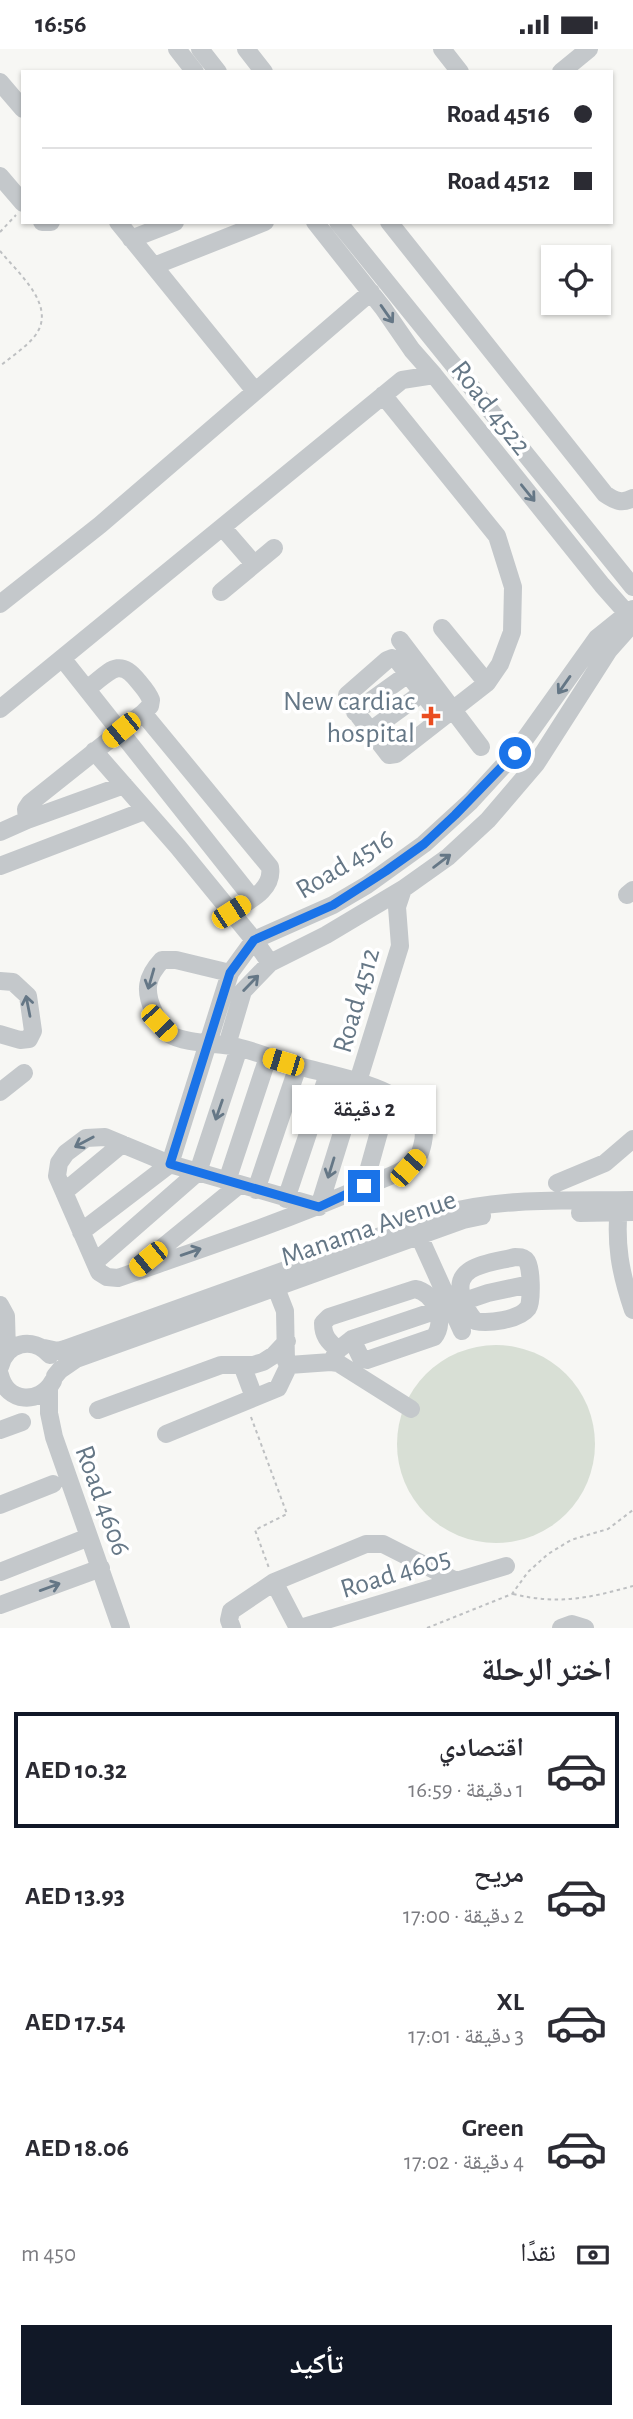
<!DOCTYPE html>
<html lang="ar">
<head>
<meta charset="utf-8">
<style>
	body { margin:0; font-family:"Alegreya Sans","Noto Naskh Arabic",sans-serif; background:#f2f2f3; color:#2b2b33; direction:rtl; height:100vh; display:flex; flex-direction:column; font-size:26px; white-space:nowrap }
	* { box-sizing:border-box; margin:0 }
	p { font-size:23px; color:#7c7c81 }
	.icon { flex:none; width:38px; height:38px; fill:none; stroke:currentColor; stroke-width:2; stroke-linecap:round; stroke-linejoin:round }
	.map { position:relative; height:1579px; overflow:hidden; direction:ltr }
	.side { display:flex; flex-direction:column; background:#fff; flex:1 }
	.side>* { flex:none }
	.guide { position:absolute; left:21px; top:21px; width:592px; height:154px; border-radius:0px; box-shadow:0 2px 5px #0004; direction:rtl; display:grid; align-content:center; height:154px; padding:0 21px; background:#fff }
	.fabs { position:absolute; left:541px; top:196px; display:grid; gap:14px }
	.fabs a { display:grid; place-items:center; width:70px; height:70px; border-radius:0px; background:#fff; box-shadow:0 2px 5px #0004; font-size:35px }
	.end { position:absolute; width:32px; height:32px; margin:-16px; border:9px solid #1a73e8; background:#fff; box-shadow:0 0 0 4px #fff }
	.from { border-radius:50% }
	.bubble { position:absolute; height:49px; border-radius:0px; background:#fff; box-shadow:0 2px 5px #0004; font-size:23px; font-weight:700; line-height:49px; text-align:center; direction:rtl }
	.car { position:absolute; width:21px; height:42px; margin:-21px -10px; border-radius:9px; box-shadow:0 0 5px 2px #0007; background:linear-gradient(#f5c518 24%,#345 0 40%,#f5c518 0 76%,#345 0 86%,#f5c518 0) }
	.guide b { display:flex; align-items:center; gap:24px; height:66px; font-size:26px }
	.guide b+b { border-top:2px solid #e1e1e2 }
	.guide i { width:18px; height:18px; background:#2b2b33 }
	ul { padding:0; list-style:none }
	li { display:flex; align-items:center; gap:21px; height:116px; margin:0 14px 10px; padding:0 7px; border:4px solid transparent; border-radius:0px }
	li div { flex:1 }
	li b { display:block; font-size:26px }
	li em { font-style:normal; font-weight:700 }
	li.current { border-color:#111827 }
	li>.icon { width:63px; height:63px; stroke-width:1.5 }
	h2 { padding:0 21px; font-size:32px; line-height:84px }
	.pay { display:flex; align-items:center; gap:18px; height:77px; padding:0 21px; font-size:26px }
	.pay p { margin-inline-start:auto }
	.button { display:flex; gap:14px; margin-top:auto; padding:14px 21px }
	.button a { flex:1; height:80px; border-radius:0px; background:#111827; color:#fff; font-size:28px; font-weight:700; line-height:80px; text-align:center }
	.status { display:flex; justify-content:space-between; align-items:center; height:49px; padding:0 35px; background:#fff; direction:ltr }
	.status svg { height:19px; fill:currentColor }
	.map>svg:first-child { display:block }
	.garden { fill:#d8dfd5 }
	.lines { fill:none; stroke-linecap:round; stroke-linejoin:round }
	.path { stroke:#bec0c2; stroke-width:2; stroke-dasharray:3.5 3.5; stroke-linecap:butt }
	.minor { stroke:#c4c8cb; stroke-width:18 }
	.oneway { stroke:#657786 }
	.route { stroke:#1a73e8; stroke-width:9 }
	.poi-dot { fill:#ea4d20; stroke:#fff; stroke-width:2.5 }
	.labels { text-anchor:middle; stroke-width:7; stroke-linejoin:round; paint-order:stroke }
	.street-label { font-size:28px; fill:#657786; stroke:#fff }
	.poi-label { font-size:28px; fill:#657786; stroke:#fff; text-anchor:end }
</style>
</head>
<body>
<div class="status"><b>16:56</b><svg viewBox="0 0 49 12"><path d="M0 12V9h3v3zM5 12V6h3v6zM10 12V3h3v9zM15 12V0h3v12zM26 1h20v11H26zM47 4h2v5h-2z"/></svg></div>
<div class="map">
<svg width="633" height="1579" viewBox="0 0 633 1579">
	<rect width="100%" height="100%" fill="#f7f7f4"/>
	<path class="garden" d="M397 1395a99 99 0 1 1 198 0a99 99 0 1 1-198 0Z"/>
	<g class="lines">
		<path class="path" d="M0,183L16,166
			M0,202C18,224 59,258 34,288C25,299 11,308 0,317
			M251,1368L287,1465L255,1481L269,1519
			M513,1545C559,1556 589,1549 633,1537
			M427,1579L512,1545L528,1523L548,1505L571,1491L608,1480L633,1461"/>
		<path class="minor" d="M177,0L195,23
			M200,0L218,23
			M246,0L264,23
			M442,0L460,23
			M561,23L589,0
			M0,33L23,60
			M0,127L23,154
			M42,173H51
			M118,173L255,342
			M315,173L383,259L412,301L434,326L602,536L633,571
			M338,173L633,538
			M389,173L605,445C615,452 622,455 633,449
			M131,190L175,173
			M154,217L265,173
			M383,346L497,487L513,538L512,583L500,615L487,634L396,705L389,706L349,654L347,646L387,611L392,609L397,611L442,669
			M223,479L254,515
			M221,543L274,499
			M0,555L100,476L371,243
			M442,579L487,634
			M400,591L481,698
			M62,609L252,849
			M0,660L402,331L434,326
			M355,663L408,625
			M143,664L270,818C274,841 248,852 231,863
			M370,682L422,644
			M94,702L178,798L254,891L270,914
			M27,771L124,736
			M0,783L27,771L26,760L30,754L143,664L150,657L151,651C148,643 143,638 138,632C118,606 108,625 87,640
			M0,817L144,762
			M627,846L633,841
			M230,924L176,911H162C146,928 144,942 154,963C158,971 162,980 169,985C185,995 218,994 237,998C258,1003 278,1012 298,1017C332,1027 434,1042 423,1093C422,1098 421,1103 418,1108C405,1125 382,1129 363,1138C283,1173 201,1200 118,1229L107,1228L99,1223L57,1127L59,1114L66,1104L86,1089L105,1088L170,1115L319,1158
			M0,932L13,933L28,947L33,982L29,990L20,991L0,985
			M227,996L243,942L270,914L326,886L403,840L448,808L488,771L536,715L609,601L633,574
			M0,1043L24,1024
			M170,1115L230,924L254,891L333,856L367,836L424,795L471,752L515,704L597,589L633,560
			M227,1132L268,1008
			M557,1134L605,1114L633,1090
			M364,1137L381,1076
			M256,1141L298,1017
			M64,1143L122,1095
			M286,1150L328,1025
			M619,1155C615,1195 620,1223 633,1261
			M319,1158L400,897L397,858L403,840
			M580,1164L633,1163
			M415,1178L462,1282
			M81,1183L170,1115
			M515,1208C520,1208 522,1208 526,1211C532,1217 532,1253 528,1259C519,1271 488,1275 475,1272C469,1265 464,1257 462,1248C452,1215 492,1214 515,1208Z
			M95,1213L198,1123L239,999
			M141,1216L239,1136
			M276,1239L285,1262L286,1312L289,1316L331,1313L338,1314L411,1360
			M0,1256L6,1267L7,1303
			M44,1299L58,1302L65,1300L442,1165C503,1148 570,1152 633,1151
			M338,1301C328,1292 323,1287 323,1274L329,1268L415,1240C434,1243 447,1272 434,1288L367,1311L361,1309L352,1290
			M331,1313L338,1301L352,1290L488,1244L530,1235
			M242,1316L254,1348
			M0,1318C6,1293 33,1287 50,1306
			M0,1326C7,1354 40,1356 53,1332
			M55,1327L60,1321L76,1310L463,1171L482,1167
			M49,1339V1364L54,1388L121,1579
			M98,1361L221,1316H253L263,1313L274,1306L287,1292
			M0,1381L22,1373
			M166,1385L278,1339L289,1316
			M0,1456L53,1435
			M0,1523L89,1488
			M274,1533L298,1579
			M0,1556L101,1519
			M232,1579L229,1571L231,1562L274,1533L366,1495H383L456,1532
			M300,1579L506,1517
			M561,1579L572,1575L585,1579"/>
	</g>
	<defs><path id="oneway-shaft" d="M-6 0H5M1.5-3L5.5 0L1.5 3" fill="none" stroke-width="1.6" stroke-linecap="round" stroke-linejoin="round" transform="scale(1.75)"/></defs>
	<g class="oneway">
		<use href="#oneway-shaft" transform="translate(387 265) rotate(55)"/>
		<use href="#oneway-shaft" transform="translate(528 444) rotate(51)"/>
		<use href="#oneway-shaft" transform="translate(564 636) rotate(125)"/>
		<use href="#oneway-shaft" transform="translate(442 812) rotate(-37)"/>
		<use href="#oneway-shaft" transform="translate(151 930) rotate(106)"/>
		<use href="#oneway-shaft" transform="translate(251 934) rotate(-46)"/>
		<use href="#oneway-shaft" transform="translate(28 957) rotate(-101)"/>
		<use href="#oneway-shaft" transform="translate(219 1061) rotate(109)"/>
		<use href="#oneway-shaft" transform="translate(84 1093) rotate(152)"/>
		<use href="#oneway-shaft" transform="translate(331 1119) rotate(107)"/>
		<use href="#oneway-shaft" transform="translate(191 1203) rotate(-19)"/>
		<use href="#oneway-shaft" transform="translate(50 1538) rotate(-20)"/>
	</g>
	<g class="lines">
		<path class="route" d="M364,1137L319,1158L170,1115L230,924L254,891L333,856L386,822L424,795L455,766L515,704"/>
	</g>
	<path class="poi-dot" d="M427.5 656.5h7v7h7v7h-7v7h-7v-7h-7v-7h7z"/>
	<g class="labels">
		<g class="street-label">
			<text transform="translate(492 358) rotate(52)" y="10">Road 4522</text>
			<text transform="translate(344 814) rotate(-31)" y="10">Road 4516</text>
			<text transform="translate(355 951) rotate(-74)" y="10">Road 4512</text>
			<text transform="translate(368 1178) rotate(-19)" y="10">Manama Avenue</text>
			<text transform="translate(104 1451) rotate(70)" y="10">Road 4606</text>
			<text transform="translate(395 1523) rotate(-17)" y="10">Road 4605</text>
		</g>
		<g class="poi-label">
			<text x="415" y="661">New cardiac<tspan x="415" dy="32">hospital</tspan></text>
		</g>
	</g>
</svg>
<div class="fabs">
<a><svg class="icon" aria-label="locate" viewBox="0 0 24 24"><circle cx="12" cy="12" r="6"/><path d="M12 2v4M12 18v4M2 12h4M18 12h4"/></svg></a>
</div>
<i class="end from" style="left:515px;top:704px"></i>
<i class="end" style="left:364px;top:1137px"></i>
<div class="bubble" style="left:292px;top:1036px;width:144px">2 دقيقة</div>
<i class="car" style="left:121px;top:681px;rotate:231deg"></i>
<i class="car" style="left:231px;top:863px;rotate:57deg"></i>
<i class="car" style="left:159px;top:974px;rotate:137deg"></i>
<i class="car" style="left:283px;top:1013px;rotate:287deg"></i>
<i class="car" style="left:408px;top:1119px;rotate:42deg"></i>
<i class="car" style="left:148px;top:1210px;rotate:231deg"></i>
<div class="guide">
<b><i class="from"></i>Road 4516</b>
<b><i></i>Road 4512</b>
</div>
</div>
<section class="side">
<h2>اختر الرحلة</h2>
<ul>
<li class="current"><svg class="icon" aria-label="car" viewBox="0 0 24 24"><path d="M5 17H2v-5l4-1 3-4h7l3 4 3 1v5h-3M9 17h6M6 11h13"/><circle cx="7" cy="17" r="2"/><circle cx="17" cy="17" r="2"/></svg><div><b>اقتصادي</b><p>1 دقيقة · 16:59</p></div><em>AED 10.32</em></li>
<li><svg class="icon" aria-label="car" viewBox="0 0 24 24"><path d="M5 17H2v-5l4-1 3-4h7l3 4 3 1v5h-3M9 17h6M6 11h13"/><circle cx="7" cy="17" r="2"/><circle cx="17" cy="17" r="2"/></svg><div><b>مريح</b><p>2 دقيقة · 17:00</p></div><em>AED 13.93</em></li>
<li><svg class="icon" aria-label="car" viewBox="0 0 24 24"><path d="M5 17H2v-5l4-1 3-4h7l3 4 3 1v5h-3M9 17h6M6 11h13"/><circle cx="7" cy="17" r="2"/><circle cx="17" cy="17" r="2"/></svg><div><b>XL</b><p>3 دقيقة · 17:01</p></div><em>AED 17.54</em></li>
<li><svg class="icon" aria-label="car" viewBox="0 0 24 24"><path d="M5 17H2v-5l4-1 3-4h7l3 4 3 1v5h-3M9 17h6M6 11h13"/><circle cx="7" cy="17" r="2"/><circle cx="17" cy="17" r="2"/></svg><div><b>Green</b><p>4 دقيقة · 17:02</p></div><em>AED 18.06</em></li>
</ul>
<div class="pay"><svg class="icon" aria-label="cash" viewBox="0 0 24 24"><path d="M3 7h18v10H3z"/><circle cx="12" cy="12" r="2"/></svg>نقدًا<p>450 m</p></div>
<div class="button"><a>تأكيد</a></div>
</section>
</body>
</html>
